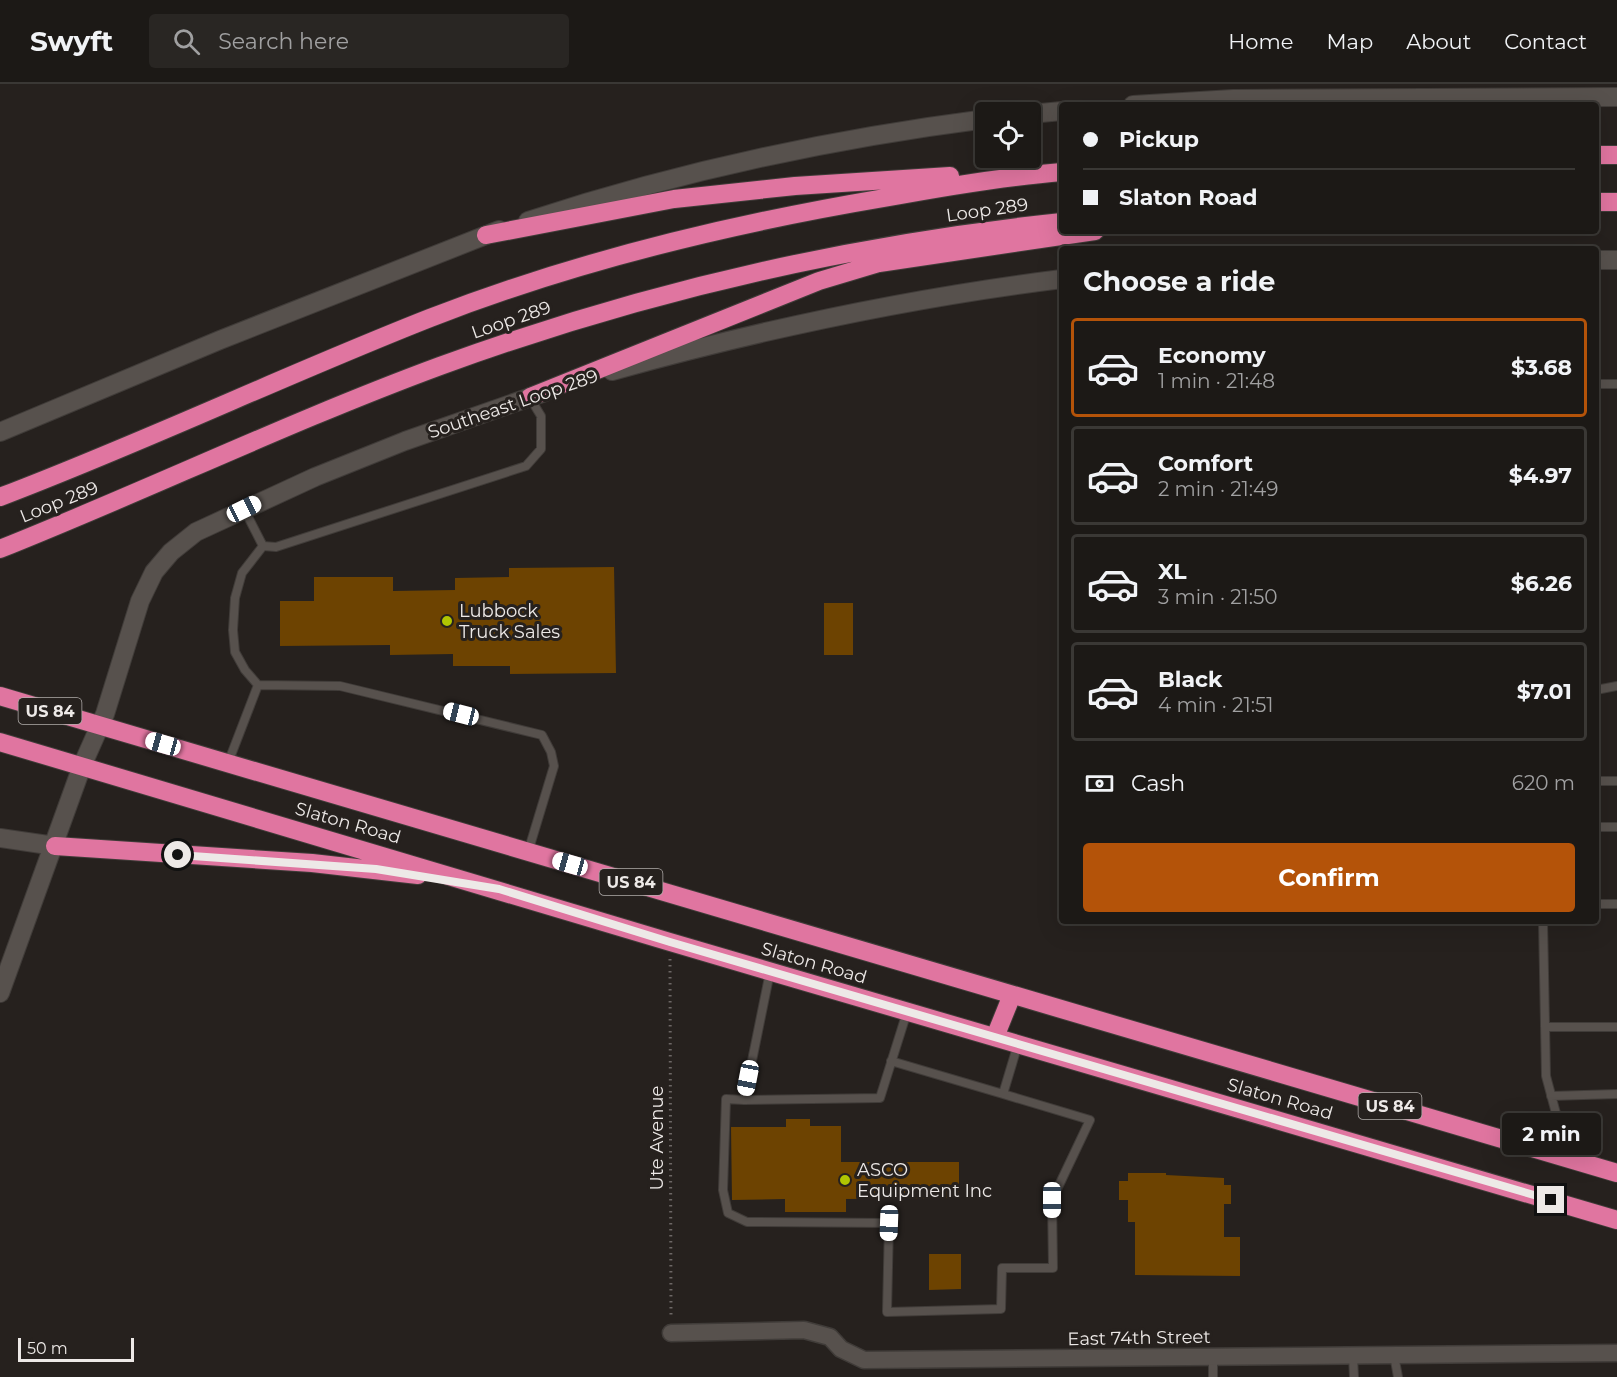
<!DOCTYPE html>
<html lang="en">
<head>
<meta charset="utf-8">
<style>
	body { margin:0; font-family:Montserrat,sans-serif; background:#292623; color:#f1f3f6; height:100vh; display:flex; flex-direction:column; font-size:22px; white-space:nowrap }
	* { box-sizing:border-box; margin:0 }
	p { font-size:20px; color:#a0a0a1 }
	.icon { flex:none; width:33px; height:33px; fill:none; stroke:currentColor; stroke-width:2; stroke-linecap:round; stroke-linejoin:round }
	.map { position:relative; flex:1; overflow:hidden }
	.details { position:absolute; left:1059px; top:162px; width:540px; height:678px; display:flex; flex-direction:column; background:#1c1916; border-radius:6px; box-shadow:0 6px 24px #0002,0 0 0 2px #3a3835 }
	.details>* { flex:none }
	.top-card { position:absolute; left:1059px; top:18px; width:540px; height:132px; border-radius:6px; box-shadow:0 6px 24px #0002,0 0 0 2px #3a3835; display:grid; align-content:center; height:132px; padding:0 24px; background:#1c1916 }
	.controls { position:absolute; left:975px; top:18px; display:grid; gap:12px }
	.controls a { display:grid; place-items:center; width:66px; height:66px; border-radius:6px; background:#1c1916; box-shadow:0 6px 24px #0002,0 0 0 2px #3a3835; font-size:30px }
	.scale { position:absolute; left:18px; bottom:15px; width:116px; box-sizing:border-box; padding-left:6px; border:3px solid #ede9e7; border-top:0; font-size:16px; line-height:21px; white-space:nowrap; color:#ede9e7; -webkit-text-stroke:4px #26211e; paint-order:stroke }
	.end { position:absolute; width:27px; height:27px; margin:-14px; border:8px solid #ede9e7; background:#111; box-shadow:0 0 0 3px #111 }
	.from { border-radius:50% }
	.bubble { position:absolute; height:42px; border-radius:6px; background:#1c1916; box-shadow:0 6px 24px #0002,0 0 0 2px #3a3835; font-size:20px; font-weight:700; line-height:42px; text-align:center }
	.car { position:absolute; width:18px; height:36px; margin:-18px -9px; border-radius:8px; box-shadow:0 0 4px 2px #0007; background:linear-gradient(#fff 24%,#345 0 40%,#fff 0 76%,#345 0 86%,#fff 0) }
	.top-card b { display:flex; align-items:center; gap:21px; height:57px; font-size:22px }
	.top-card b+b { border-top:2px solid #3a3835 }
	.top-card i { width:15px; height:15px; background:#f1f3f6 }
	ul { padding:0; list-style:none }
	li { display:flex; align-items:center; gap:18px; height:99px; margin:0 12px 9px; padding:0 12px; border:3px solid #3a3835; border-radius:6px }
	li div { flex:1 }
	li b { display:block; font-size:22px }
	li em { font-style:normal; font-weight:700 }
	li.on { border-color:#b45309 }
	li>.icon { width:54px; height:54px; stroke-width:1.5 }
	h2 { padding:0 24px; font-size:27px; line-height:72px }
	.pay { display:flex; align-items:center; gap:15px; height:66px; padding:0 24px; font-size:22px }
	.pay p { margin-inline-start:auto }
	.primary-button { display:flex; gap:12px; margin-top:auto; padding:12px 24px }
	.primary-button a { flex:1; height:69px; border-radius:6px; background:#b45309; color:#fff; font-size:24px; font-weight:700; line-height:69px; text-align:center }
	header { display:flex; align-items:center; gap:36px; box-sizing:border-box; height:84px; padding:0 30px; background:#1c1916; border-bottom:2px solid #3a3835 }
	header strong { font-size:28px }
	nav { display:flex; gap:33px; margin-inline-start:auto; font-size:21px }
	.search { width:420px; height:54px; background:#292623; display:flex; align-items:center; gap:15px; box-sizing:border-box; padding:0 21px; border-radius:6px; color:#a0a0a1; font-size:22px }
	.map>svg:first-child { display:block }
	.building { fill:#6d4301 }
	.lines { fill:none; stroke-linecap:round; stroke-linejoin:round }
	.lane-casing { stroke:#403c39; stroke-width:10 }
	.street-casing { stroke:#403c39; stroke-width:19 }
	.secondary-casing { stroke:#403c39; stroke-width:20 }
	.highway-casing { stroke:#403c39; stroke-width:20 }
	.path { stroke:#6c6765; stroke-width:3; stroke-dasharray:1.5 4.5; stroke-linecap:butt }
	.lane { stroke:#57514d; stroke-width:8 }
	.street { stroke:#57514d; stroke-width:16 }
	.secondary { stroke:#57514d; stroke-width:18 }
	.highway { stroke:#e075a0; stroke-width:18 }
	.route { stroke:#ede9e7; stroke-width:8 }
	.poi-dot { fill:#b0c502; stroke:#26211e; stroke-width:2 }
	.labels { text-anchor:middle; stroke-width:6; stroke-linejoin:round; paint-order:stroke }
	.shield { fill:#26211e; stroke:#b1adab; stroke-width:1.5 }
	.shield-label { font-size:16px; font-weight:bold; fill:#ede9e7 }
	.street-label { font-size:18px; fill:#ede9e7; stroke:#26211e }
	.poi-label { font-size:18px; fill:#ede9e7; stroke:#26211e; text-anchor:start }
</style>
</head>
<body>
<header>
<strong>Swyft</strong>
<div class="search"><svg class="icon" aria-label="search" viewBox="0 0 24 24"><circle cx="10" cy="10" r="6"/><path d="M15 15l6 6"/></svg>Search here</div>
<nav><a>Home</a><a>Map</a><a>About</a><a>Contact</a></nav>
</header>
<div class="map">
<svg width="1617" height="1293" viewBox="0 0 1617 1293">
	<rect width="100%" height="100%" fill="#26211e"/>
	<path class="building" d="M614,483L616,589L510,590V582H453V570L390,571V561L280,562V517H314V493H393V507L455,506V494L509,493V484Z
		M824,519H853V571H824Z
		M786,1035H810V1042H841V1078H959V1114L846,1115V1128H785V1115L732,1116L731,1043H786Z
		M1128,1089H1166V1091L1224,1094V1101H1231V1120H1224V1153H1240V1192L1135,1191V1138H1128V1116H1119V1097H1128Z
		M929,1170H961V1205L929,1206Z"/>
	<g class="lines">
		<defs>
			<path id="lane" d="M1596,300H1617
				M244,425L263,462L276,463L526,382L541,365V332L530,314
				M263,462L242,489L235,514L233,546L235,568L245,586L258,601L340,602L542,651L551,668L554,682L528,768
				M1596,606L1617,602
				M228,679L258,601
				M1596,697H1617
				M1596,743H1617
				M1596,820H1617
				M1543,837L1546,992L1557,1033L1550,1069
				M770,888L744,1016L726,1015L723,1106L728,1129L747,1138L889,1139L887,1228L1001,1225L1002,1184H1053L1052,1116L1090,1036L1003,1010L1018,960
				M1545,943H1617
				M891,977L1003,1010
				M1551,1012L1617,1010
				M744,1016L880,1014L907,928
				M1394,1271L1398,1293
				M1353,1272L1354,1293
				M1213,1273V1293"/>
			<path id="street" d="M671,1249L804,1246L830,1253L841,1265L864,1276L1617,1269"/>
			<path id="secondary" d="M1133,21L1233,15L1617,13
				M1030,30L1062,27
				M528,137C677,88 830,55 986,35
				M1596,176H1617
				M612,287C760,246 909,214 1062,195
				M0,348L220,256L499,146
				M0,754L55,762
				M0,909L82,682L105,630L140,517L154,488L171,468L196,448L315,393L405,357L545,308"/>
			<path id="highway" d="M1596,71H1617
				M1596,118H1617
				M486,151L674,115L795,102L950,92
				M530,313L819,197L879,179L1095,147
				M0,413C145,358 285,291 430,234C576,177 730,140 884,114C943,103 1002,93 1062,88
				M0,465C148,406 291,337 440,282C640,209 850,160 1062,138
				M0,612L1617,1089
				M0,658L670,858L1617,1136
				M55,762L312,779L418,791
				M995,953L1012,911"/>
		</defs>
		<use href="#lane" class="lane-casing"/>
		<use href="#street" class="street-casing"/>
		<use href="#secondary" class="secondary-casing"/>
		<use href="#highway" class="highway-casing"/>
		<path class="path" d="M670,875L671,1234"/>
		<use href="#lane" class="lane"/>
		<use href="#street" class="street"/>
		<use href="#secondary" class="secondary"/>
		<use href="#highway" class="highway"/>
	</g>
	<g class="lines">
		<path class="route" d="M178,771L376,785L499,805L670,858L1551,1116"/>
	</g>
	<g class="poi-dot">
		<circle cx="447" cy="537" r="6"/>
		<circle cx="845" cy="1096" r="6"/>
	</g>
	<g class="labels">
		<g class="shield">
			<rect x="18.5" y="614" width="63" height="26" rx="4.5"/>
			<rect x="599.5" y="785" width="63" height="26" rx="4.5"/>
			<rect x="1358.5" y="1009" width="63" height="26" rx="4.5"/>
		</g>
		<g class="shield-label">
			<text x="50" y="633">US 84</text>
			<text x="631" y="804">US 84</text>
			<text x="1390" y="1028">US 84</text>
		</g>
		<g class="street-label">
			<text transform="translate(987 126) rotate(-8)" y="6">Loop 289</text>
			<text transform="translate(511 236) rotate(-19)" y="6">Loop 289</text>
			<text transform="translate(513 320) rotate(-19)" y="6">Southeast Loop 289</text>
			<text transform="translate(59 418) rotate(-22)" y="6">Loop 289</text>
			<text transform="translate(348 739) rotate(16)" y="6">Slaton Road</text>
			<text transform="translate(814 879) rotate(16)" y="6">Slaton Road</text>
			<text transform="translate(1280 1015) rotate(16)" y="6">Slaton Road</text>
			<text transform="translate(657 1054) rotate(-90)" y="6">Ute Avenue</text>
			<text transform="translate(1139 1254) rotate(-1)" y="6">East 74th Street</text>
		</g>
		<g class="poi-label">
			<text x="459" y="533">Lubbock<tspan x="459" dy="21">Truck Sales</tspan></text>
			<text x="857" y="1092">ASCO<tspan x="857" dy="21">Equipment Inc</tspan></text>
		</g>
	</g>
</svg>
<div class="controls">
<a><svg class="icon" aria-label="locate" viewBox="0 0 24 24"><circle cx="12" cy="12" r="6"/><path d="M12 2v4M12 18v4M2 12h4M18 12h4"/></svg></a>
</div>
<div class="scale">50 m</div>
<i class="end from" style="left:178px;top:771px"></i>
<i class="end" style="left:1551px;top:1116px"></i>
<div class="bubble" style="left:1502px;top:1029px;width:99px">2 min</div>
<i class="car" style="left:244px;top:425px;rotate:64deg"></i>
<i class="car" style="left:461px;top:630px;rotate:284deg"></i>
<i class="car" style="left:163px;top:660px;rotate:286deg"></i>
<i class="car" style="left:570px;top:780px;rotate:286deg"></i>
<i class="car" style="left:748px;top:994px;rotate:191deg"></i>
<i class="car" style="left:1052px;top:1116px;rotate:180deg"></i>
<i class="car" style="left:889px;top:1139px;rotate:182deg"></i>
<div class="top-card">
<b><i class="from"></i>Pickup</b>
<b><i></i>Slaton Road</b>
</div>
<section class="details">
<h2>Choose a ride</h2>
<ul>
<li class="on"><svg class="icon" aria-label="car" viewBox="0 0 24 24"><path d="M5 17H2v-5l4-1 3-4h7l3 4 3 1v5h-3M9 17h6M6 11h13"/><circle cx="7" cy="17" r="2"/><circle cx="17" cy="17" r="2"/></svg><div><b>Economy</b><p>1 min · 21:48</p></div><em>$3.68</em></li>
<li><svg class="icon" aria-label="car" viewBox="0 0 24 24"><path d="M5 17H2v-5l4-1 3-4h7l3 4 3 1v5h-3M9 17h6M6 11h13"/><circle cx="7" cy="17" r="2"/><circle cx="17" cy="17" r="2"/></svg><div><b>Comfort</b><p>2 min · 21:49</p></div><em>$4.97</em></li>
<li><svg class="icon" aria-label="car" viewBox="0 0 24 24"><path d="M5 17H2v-5l4-1 3-4h7l3 4 3 1v5h-3M9 17h6M6 11h13"/><circle cx="7" cy="17" r="2"/><circle cx="17" cy="17" r="2"/></svg><div><b>XL</b><p>3 min · 21:50</p></div><em>$6.26</em></li>
<li><svg class="icon" aria-label="car" viewBox="0 0 24 24"><path d="M5 17H2v-5l4-1 3-4h7l3 4 3 1v5h-3M9 17h6M6 11h13"/><circle cx="7" cy="17" r="2"/><circle cx="17" cy="17" r="2"/></svg><div><b>Black</b><p>4 min · 21:51</p></div><em>$7.01</em></li>
</ul>
<div class="pay"><svg class="icon" aria-label="cash" viewBox="0 0 24 24"><path d="M3 7h18v10H3z"/><circle cx="12" cy="12" r="2"/></svg>Cash<p>620 m</p></div>
<div class="primary-button"><a>Confirm</a></div>
</section>
</div>
</body>
</html>
